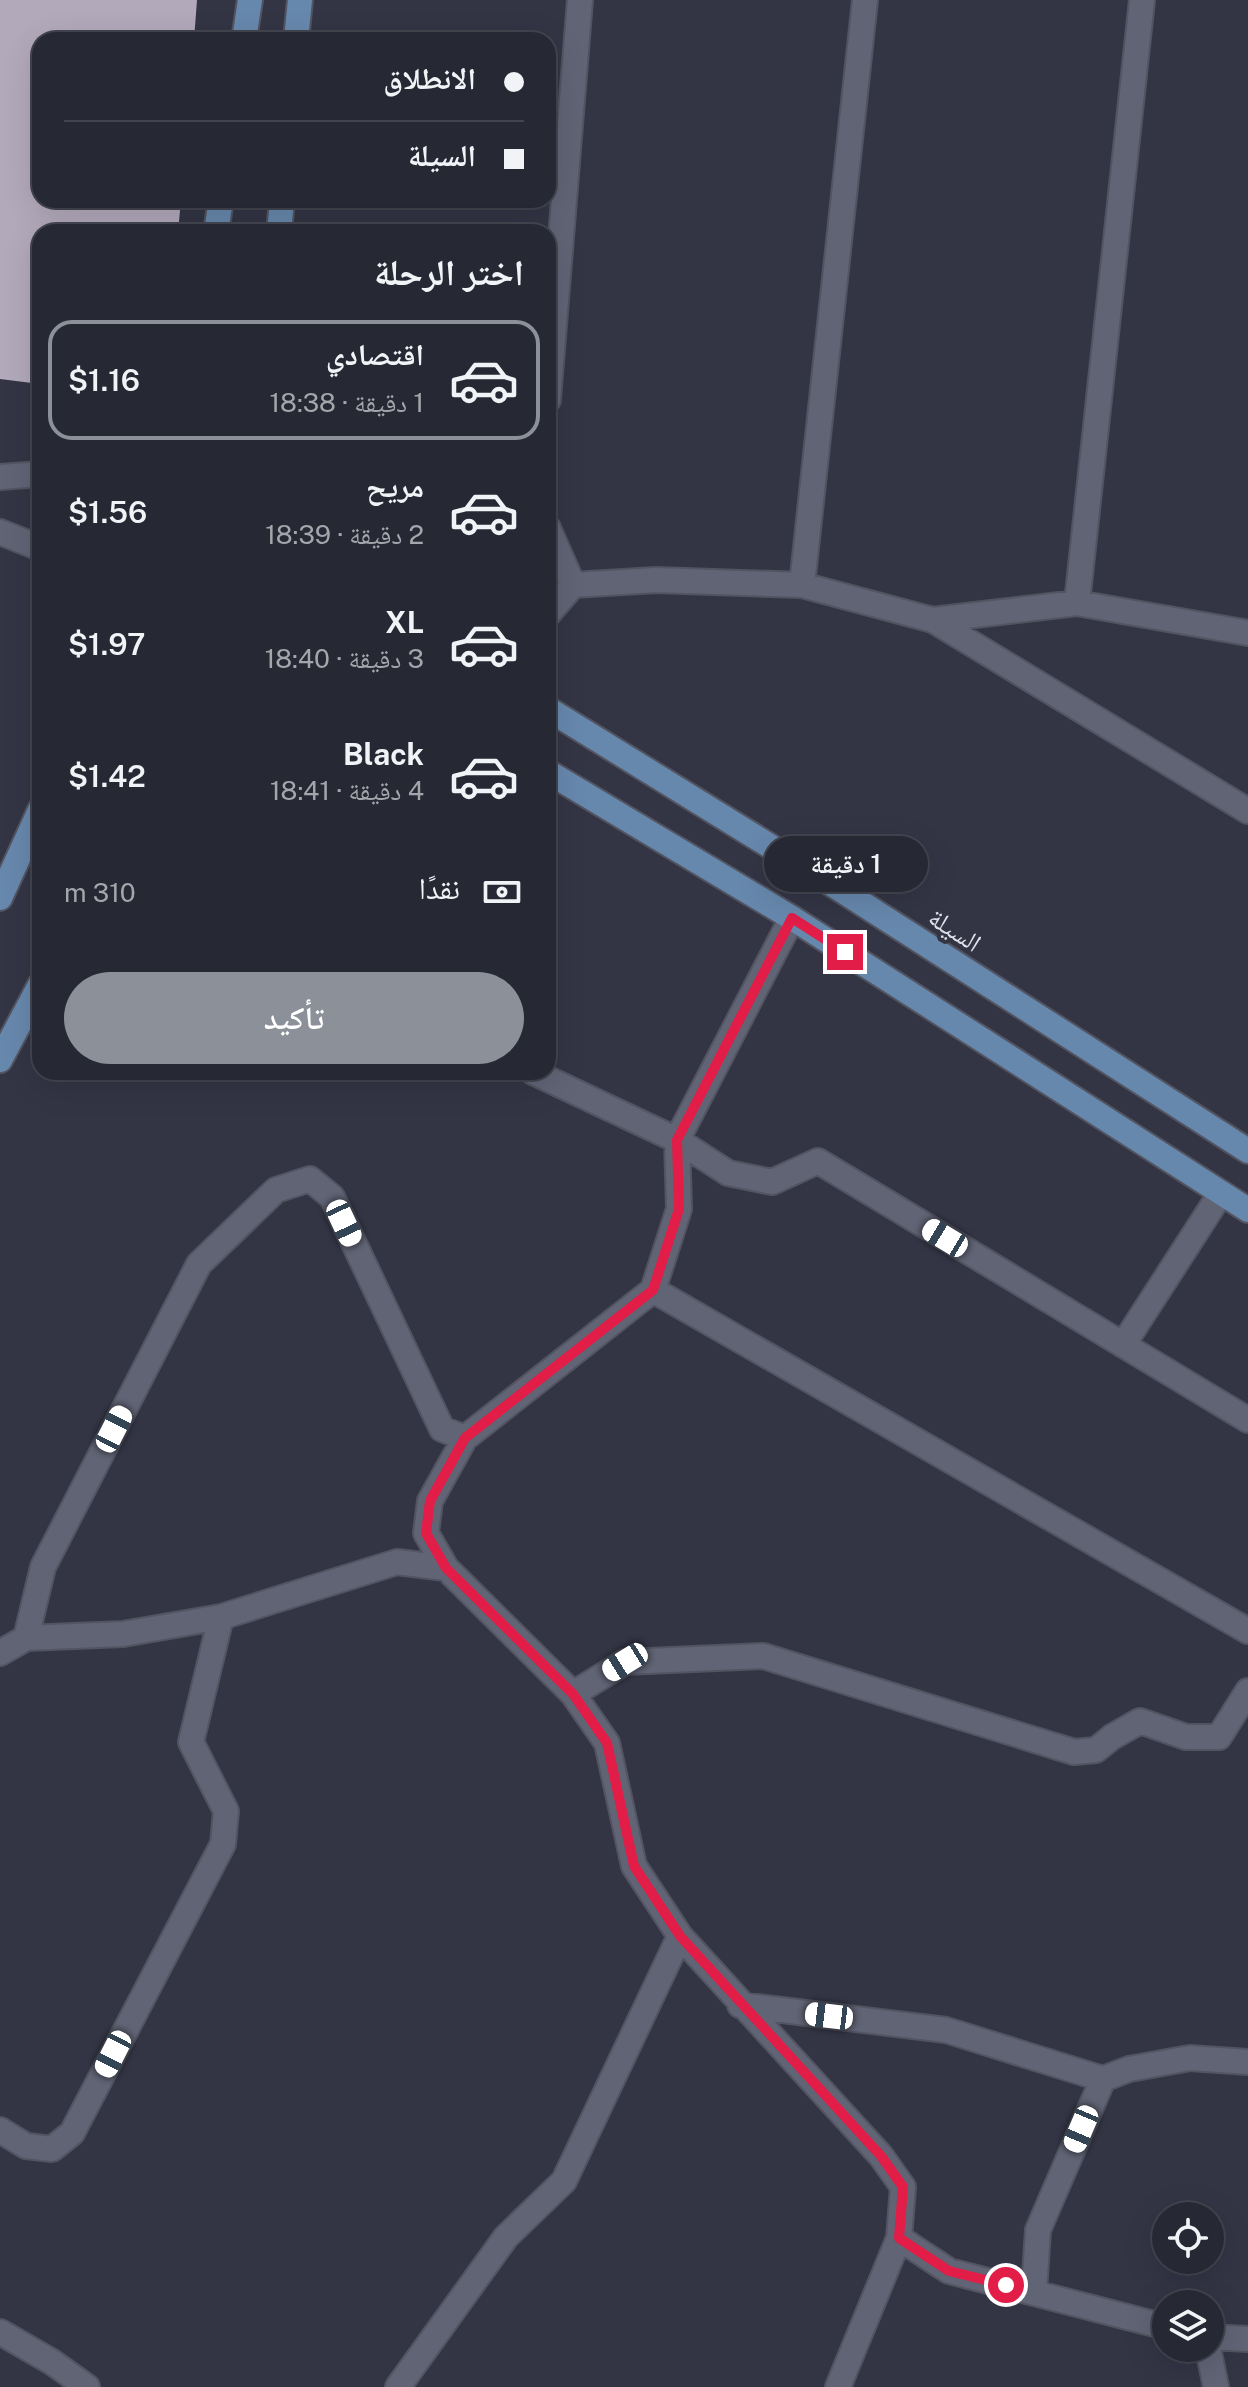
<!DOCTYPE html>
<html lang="ar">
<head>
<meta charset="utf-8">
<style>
	body { margin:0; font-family:"Public Sans","Noto Naskh Arabic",sans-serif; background:#323440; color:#f1f3f6; direction:rtl; height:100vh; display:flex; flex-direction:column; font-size:30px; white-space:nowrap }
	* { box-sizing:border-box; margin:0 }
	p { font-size:26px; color:#a4a6ac }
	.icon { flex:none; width:44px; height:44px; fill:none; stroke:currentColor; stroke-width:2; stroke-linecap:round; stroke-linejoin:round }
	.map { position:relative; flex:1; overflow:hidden; direction:ltr }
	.side { position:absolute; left:32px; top:224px; width:524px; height:856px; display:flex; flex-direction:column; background:#262834; border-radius:24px; box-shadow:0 8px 32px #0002,0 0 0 2px #42444f; direction:rtl }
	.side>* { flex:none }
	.top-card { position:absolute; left:32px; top:32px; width:524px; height:176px; border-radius:24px; box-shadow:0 8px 32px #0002,0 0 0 2px #42444f; direction:rtl; display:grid; align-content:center; height:176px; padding:0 32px; background:#262834 }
	.buttons { position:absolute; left:1152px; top:2202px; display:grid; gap:16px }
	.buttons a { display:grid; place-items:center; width:72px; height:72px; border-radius:50%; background:#262834; box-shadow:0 8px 32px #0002,0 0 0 2px #42444f; font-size:40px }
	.end { position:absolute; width:36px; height:36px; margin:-18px; border:10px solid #e11d48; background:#fff; box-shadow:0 0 0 4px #fff }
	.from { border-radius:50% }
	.bubble { position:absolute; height:56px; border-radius:28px; background:#262834; box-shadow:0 8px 32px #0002,0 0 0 2px #42444f; font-size:26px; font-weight:600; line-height:56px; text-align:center; direction:rtl }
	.car { position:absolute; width:24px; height:48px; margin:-24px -12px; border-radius:10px; box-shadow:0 0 6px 2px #0007; background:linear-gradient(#fff 24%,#345 0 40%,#fff 0 76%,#345 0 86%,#fff 0) }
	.top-card b { display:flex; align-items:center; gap:28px; height:76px; font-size:30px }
	.top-card b+b { border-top:2px solid #42444f }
	.top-card i { width:20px; height:20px; background:#f1f3f6 }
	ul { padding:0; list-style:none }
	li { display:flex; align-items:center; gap:24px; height:120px; margin:0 16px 12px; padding:0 16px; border:4px solid transparent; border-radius:24px }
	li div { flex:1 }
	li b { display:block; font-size:30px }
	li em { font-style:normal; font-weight:600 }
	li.on { border-color:#8c9099 }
	li>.icon { width:72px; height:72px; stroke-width:1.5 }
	h2 { padding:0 32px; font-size:36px; line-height:96px }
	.pay { display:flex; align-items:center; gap:20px; height:88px; padding:0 32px; font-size:30px }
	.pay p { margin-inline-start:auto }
	.button { display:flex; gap:16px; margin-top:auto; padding:16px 32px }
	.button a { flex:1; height:92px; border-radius:48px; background:#8c9099; color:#fff; font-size:32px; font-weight:600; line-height:92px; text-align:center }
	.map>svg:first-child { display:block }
	.building { fill:#b2a9bb }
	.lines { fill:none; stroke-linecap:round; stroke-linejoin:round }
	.street-casing { stroke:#525461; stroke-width:28 }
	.secondary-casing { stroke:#525461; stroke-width:28 }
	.primary-casing { stroke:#525461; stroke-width:28 }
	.street { stroke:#616475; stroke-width:24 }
	.secondary { stroke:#616475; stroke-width:24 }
	.primary { stroke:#6788ad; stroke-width:24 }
	.route { stroke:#e11d48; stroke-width:10 }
	.labels { text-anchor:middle; stroke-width:8; stroke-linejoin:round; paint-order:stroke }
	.street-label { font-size:26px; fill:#dfe1eb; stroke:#333545 }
</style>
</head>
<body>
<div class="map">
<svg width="1248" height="2387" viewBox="0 0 1248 2387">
	<rect width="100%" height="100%" fill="#333545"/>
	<path class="building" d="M0,0H197L194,40H40V200H181L178,232H40V384L0,379Z"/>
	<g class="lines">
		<defs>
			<path id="street" d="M548,400L580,0
				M548,528L573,585
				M802,585L865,0
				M1077,603L1142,0
				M548,614L573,585L656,580L802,585L933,620L1077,603L1248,633
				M933,620L1248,811
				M792,918L677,1140L679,1209L653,1290L465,1438L430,1501L426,1533L446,1568L573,1694L607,1743L634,1866L680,1936L881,2156L903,2187L899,2238L838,2387
				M533,1072L677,1140L728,1173L772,1182L818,1161L1248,1420
				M653,1290L1248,1631
				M1123,1345L1221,1193
				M26,1638L43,1567L199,1264L276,1190L310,1179L332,1197L442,1429L465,1438
				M0,1653L26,1638L123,1634L221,1617L397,1562L446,1568
				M573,1694L625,1662L763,1656L1074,1752L1096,1750L1112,1737L1140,1721L1186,1737H1219L1248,1691
				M740,2005L946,2030L1103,2079L1129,2069L1190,2058L1248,2062
				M0,2130L26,2146L52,2149L72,2133L223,1844L226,1811L191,1742L221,1617
				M899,2238L949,2271L1166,2327
				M1034,2292L1038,2230L1103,2079
				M0,2332L52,2362L87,2387
				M1210,2337L1248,2339
				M1208,2348L1216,2387
				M398,2387L506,2237L564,2181L680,1936"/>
			<path id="secondary" d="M0,477L40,474
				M0,532L40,548"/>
			<path id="primary" d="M244,40L250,0
				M296,40L300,0
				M216,232L221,200
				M279,232L282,200
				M548,709L838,888L1248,1151
				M548,772L792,918L1248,1210
				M0,898L40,810
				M0,1060L40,985"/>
		</defs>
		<use href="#street" class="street-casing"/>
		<use href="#secondary" class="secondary-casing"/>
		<use href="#primary" class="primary-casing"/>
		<use href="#street" class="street"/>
		<use href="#secondary" class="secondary"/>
		<use href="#primary" class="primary"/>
	</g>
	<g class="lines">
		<path class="route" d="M845,952L792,918L677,1140L679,1209L653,1290L465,1438L430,1501L426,1533L446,1568L573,1694L607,1743L634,1866L680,1936L881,2156L903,2187L899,2238L949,2271L1006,2285"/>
	</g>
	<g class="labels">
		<g class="street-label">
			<text transform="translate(955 930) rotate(33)" y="9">السيلة</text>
		</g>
	</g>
</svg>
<div class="buttons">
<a><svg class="icon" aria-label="locate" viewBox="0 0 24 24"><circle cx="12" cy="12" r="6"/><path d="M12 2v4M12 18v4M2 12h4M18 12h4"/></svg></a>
<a><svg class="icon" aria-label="layers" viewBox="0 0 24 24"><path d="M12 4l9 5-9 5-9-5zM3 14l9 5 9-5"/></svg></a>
</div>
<i class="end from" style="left:1006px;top:2285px"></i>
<i class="end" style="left:845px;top:952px"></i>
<div class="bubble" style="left:764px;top:836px;width:164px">1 دقيقة</div>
<i class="car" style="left:344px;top:1223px;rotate:155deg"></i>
<i class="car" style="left:945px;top:1238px;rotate:301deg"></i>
<i class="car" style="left:114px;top:1429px;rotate:27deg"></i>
<i class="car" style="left:625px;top:1662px;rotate:238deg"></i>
<i class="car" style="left:829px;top:2016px;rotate:277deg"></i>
<i class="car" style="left:113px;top:2054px;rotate:207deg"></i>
<i class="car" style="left:1081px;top:2129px;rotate:203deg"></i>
<div class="top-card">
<b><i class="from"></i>الانطلاق</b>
<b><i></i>السيلة</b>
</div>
<section class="side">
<h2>اختر الرحلة</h2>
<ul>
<li class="on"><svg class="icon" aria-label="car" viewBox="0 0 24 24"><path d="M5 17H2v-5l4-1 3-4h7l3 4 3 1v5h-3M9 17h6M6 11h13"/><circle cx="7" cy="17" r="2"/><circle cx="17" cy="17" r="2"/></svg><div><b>اقتصادي</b><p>1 دقيقة · 18:38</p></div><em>$1.16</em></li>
<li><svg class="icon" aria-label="car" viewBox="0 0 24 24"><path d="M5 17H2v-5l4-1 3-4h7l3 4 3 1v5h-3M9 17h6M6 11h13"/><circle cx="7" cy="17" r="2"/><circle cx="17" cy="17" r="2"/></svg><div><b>مريح</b><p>2 دقيقة · 18:39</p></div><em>$1.56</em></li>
<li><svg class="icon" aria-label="car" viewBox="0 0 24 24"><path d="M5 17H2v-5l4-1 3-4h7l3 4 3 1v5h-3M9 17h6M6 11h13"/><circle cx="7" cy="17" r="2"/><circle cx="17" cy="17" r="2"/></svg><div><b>XL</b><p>3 دقيقة · 18:40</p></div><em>$1.97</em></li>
<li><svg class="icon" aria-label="car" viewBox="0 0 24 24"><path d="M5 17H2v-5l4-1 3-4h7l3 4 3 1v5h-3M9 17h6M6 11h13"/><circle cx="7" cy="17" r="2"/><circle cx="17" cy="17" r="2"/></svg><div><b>Black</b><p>4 دقيقة · 18:41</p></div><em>$1.42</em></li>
</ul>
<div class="pay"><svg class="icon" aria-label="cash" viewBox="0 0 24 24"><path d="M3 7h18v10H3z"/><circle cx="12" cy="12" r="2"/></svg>نقدًا<p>310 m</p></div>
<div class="button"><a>تأكيد</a></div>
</section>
</div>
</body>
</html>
